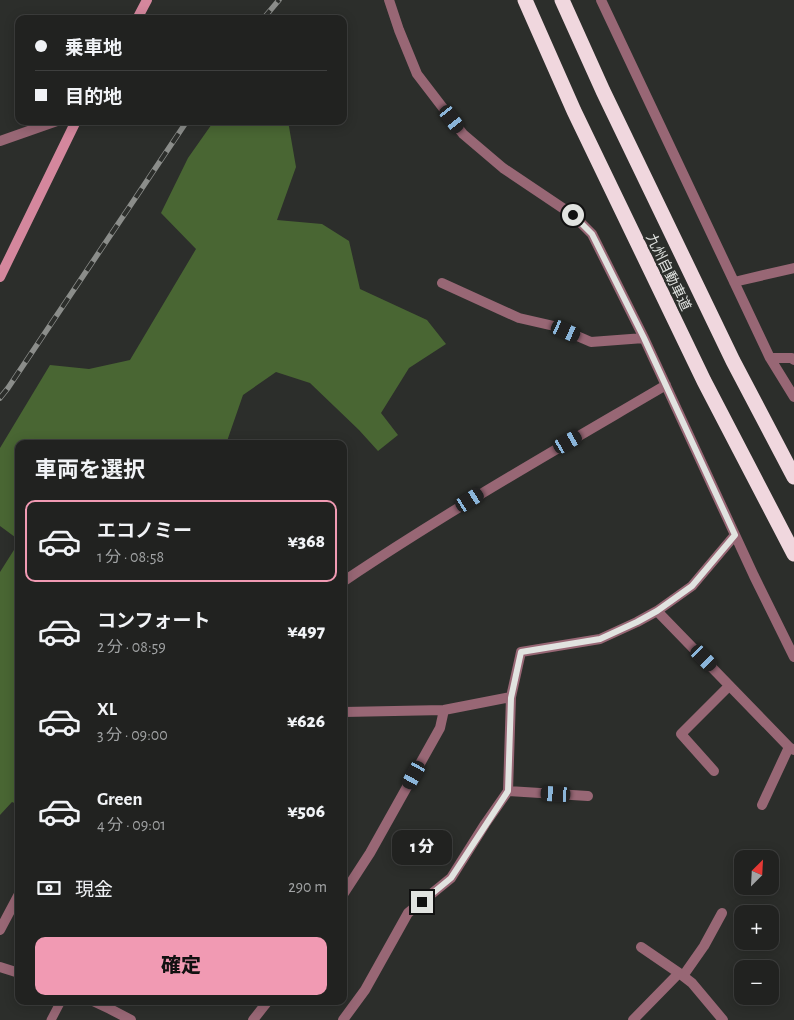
<!DOCTYPE html>
<html lang="ja">
<head>
<meta charset="utf-8">
<style>
	body { margin:0; font-family:"Alegreya Sans","Noto Sans JP",sans-serif; background:#2d2f2d; color:#f1f3f6; height:100vh; display:flex; flex-direction:column; font-size:19px; white-space:nowrap }
	* { box-sizing:border-box; margin:0 }
	p { font-size:16px; color:#a2a4a5 }
	.icon { flex:none; width:28px; height:28px; fill:none; stroke:currentColor; stroke-width:2; stroke-linecap:round; stroke-linejoin:round }
	.map { position:relative; flex:1; overflow:hidden }
	.panel { position:absolute; left:15px; top:440px; width:332px; height:565px; display:flex; flex-direction:column; background:#212220; border-radius:10px; box-shadow:0 2px 12px #0003,0 0 0 1px #3e3f3e }
	.panel>* { flex:none }
	.top-card { position:absolute; left:15px; top:15px; width:332px; height:110px; border-radius:10px; box-shadow:0 2px 12px #0003,0 0 0 1px #3e3f3e; display:grid; align-content:center; height:110px; padding:0 20px; background:#212220 }
	.needle { width:32px; rotate:24deg }
	.fabs { position:absolute; left:734px; top:850px; display:grid; gap:10px }
	.fabs a { display:grid; place-items:center; width:45px; height:45px; border-radius:10px; background:#212220; box-shadow:0 2px 12px #0003,0 0 0 1px #3e3f3e; font-size:25px }
	.end { position:absolute; width:22px; height:22px; margin:-11px; border:6px solid #e1e3e0; background:#111; box-shadow:0 0 0 2px #111 }
	.from { border-radius:50% }
	.bubble { position:absolute; height:35px; border-radius:10px; background:#212220; box-shadow:0 2px 12px #0003,0 0 0 1px #3e3f3e; font-size:16px; font-weight:800; line-height:35px; text-align:center }
	.car { position:absolute; width:15px; height:30px; margin:-15px -8px; border-radius:6px; box-shadow:0 0 4px 1px #0007; background:linear-gradient(#222 24%,#8ab4d8 0 40%,#222 0 76%,#8ab4d8 0 86%,#222 0) }
	.top-card b { display:flex; align-items:center; gap:18px; height:48px; font-size:19px }
	.top-card b+b { border-top:1px solid #3e3f3e }
	.top-card i { width:12px; height:12px; background:#f1f3f6 }
	ul { padding:0; list-style:none }
	li { display:flex; align-items:center; gap:15px; height:82px; margin:0 10px 8px; padding:0 10px; border:2px solid transparent; border-radius:10px }
	li div { flex:1 }
	li b { display:block; font-size:19px }
	li em { font-style:normal; font-weight:800 }
	li.on { border-color:#f19ab3 }
	li>.icon { width:45px; height:45px; stroke-width:1.5 }
	h2 { padding:0 20px; font-size:22px; line-height:60px }
	.pay { display:flex; align-items:center; gap:12px; height:55px; padding:0 20px; font-size:19px }
	.pay p { margin-inline-start:auto }
	.action { display:flex; gap:10px; margin-top:auto; padding:10px 20px }
	.action a { flex:1; height:58px; border-radius:10px; background:#f19ab3; color:#111; font-size:20px; font-weight:800; line-height:58px; text-align:center }
	.map>svg:first-child { display:block }
	.forest { fill:#496633 }
	.lines { fill:none; stroke-linecap:round; stroke-linejoin:round }
	.lane { stroke:#986775; stroke-width:9 }
	.street { stroke:#986775; stroke-width:10 }
	.secondary { stroke:#d4879d; stroke-width:10 }
	.highway { stroke:#f0d7de; stroke-width:15 }
	.rail-casing { stroke:#8b8d8a; stroke-width:5.5 }
	.rail { stroke:#2c2e2b; stroke-width:4; stroke-dasharray:11; stroke-linecap:butt }
	.route { stroke:#e1e3e0; stroke-width:6 }
	.labels { text-anchor:middle; stroke-width:4.5; stroke-linejoin:round; paint-order:stroke }
	.street-label { font-size:14px; fill:#e1e3e0; stroke:#2c2e2b }
</style>
</head>
<body>
<div class="map">
<svg width="794" height="1020" viewBox="0 0 794 1020">
	<rect width="100%" height="100%" fill="#2c2e2b"/>
	<path class="forest" d="M214,121H288L296,167L277,220L322,224L349,241L360,289L427,320L446,344L409,368L381,413L398,435L378,451L359,430L310,383L276,372L243,395L226,444H19V540L0,526V448L50,365L89,369L130,360L196,249L161,213L188,158Z
		M19,542V805L12,802L0,815V572Z"/>
	<g class="lines">
		<path class="lane" d="M51,1020L61,1001"/>
		<path class="street" d="M389,0L399,30L417,74L463,134L503,168L573,215L592,234L644,338L754,576L794,657
			M601,0L770,358L794,397
			M0,141L57,121
			M734,282L794,268
			M442,283L519,318L554,326L591,342L644,338
			M770,358H792L794,360
			M735,535L692,586L657,611L789,747L794,750
			M344,581C448,511 557,449 666,385
			M344,712L444,710L511,697
			M714,771L681,734L729,686
			M508,791L588,796
			M762,805L789,747
			M344,893L370,853L440,728L444,710
			M0,930L19,894
			M0,967L19,973
			M679,973L683,976L704,946L722,913
			M683,976L692,983L723,1020
			M93,1001L110,1009L131,1020
			M253,1020L268,1001
			M343,1020L365,990L408,913L451,878L485,824L508,791L511,697L521,652L600,639L637,622L657,611
			M633,1020L679,973L641,947"/>
		<path class="secondary" d="M137,19L147,0
			M0,277L76,121"/>
		<path class="highway" d="M525,0L574,111L704,381L794,554
			M562,0L603,91L733,361L794,477"/>
		<defs>
			<path id="rail" d="M263,19L279,0
				M0,398L8,388L187,121"/>
		</defs>
		<use href="#rail" class="rail-casing"/>
		<use href="#rail" class="rail"/>
	</g>
	<g class="lines">
		<path class="route" d="M422,902L451,878L508,791L511,698L521,652L600,639L637,622L657,611L692,586L735,535L644,338L592,234L573,215"/>
	</g>
	<g class="labels">
		<g class="street-label">
			<text transform="translate(669 272) rotate(64)" y="5">九州自動車道</text>
		</g>
	</g>
</svg>
<div class="fabs">
<a><svg class="needle" viewBox="-14 -14 28 28"><path d="M0-13l5 13h-10z" fill="#e53935"/><path d="M0 13l5-13h-10z" fill="#a2a4a5"/></svg></a>
<a>+</a>
<a>−</a>
</div>
<i class="end from" style="left:573px;top:215px"></i>
<i class="end" style="left:422px;top:902px"></i>
<div class="bubble" style="left:392px;top:830px;width:60px">1 分</div>
<i class="car" style="left:452px;top:119px;rotate:143deg"></i>
<i class="car" style="left:566px;top:331px;rotate:114deg"></i>
<i class="car" style="left:568px;top:442px;rotate:60deg"></i>
<i class="car" style="left:470px;top:500px;rotate:58deg"></i>
<i class="car" style="left:704px;top:658px;rotate:136deg"></i>
<i class="car" style="left:414px;top:775px;rotate:209deg"></i>
<i class="car" style="left:556px;top:794px;rotate:273deg"></i>
<div class="top-card">
<b><i class="from"></i>乗車地</b>
<b><i></i>目的地</b>
</div>
<section class="panel">
<h2>車両を選択</h2>
<ul>
<li class="on"><svg class="icon" aria-label="car" viewBox="0 0 24 24"><path d="M5 17H2v-5l4-1 3-4h7l3 4 3 1v5h-3M9 17h6M6 11h13"/><circle cx="7" cy="17" r="2"/><circle cx="17" cy="17" r="2"/></svg><div><b>エコノミー</b><p>1 分 · 08:58</p></div><em>¥368</em></li>
<li><svg class="icon" aria-label="car" viewBox="0 0 24 24"><path d="M5 17H2v-5l4-1 3-4h7l3 4 3 1v5h-3M9 17h6M6 11h13"/><circle cx="7" cy="17" r="2"/><circle cx="17" cy="17" r="2"/></svg><div><b>コンフォート</b><p>2 分 · 08:59</p></div><em>¥497</em></li>
<li><svg class="icon" aria-label="car" viewBox="0 0 24 24"><path d="M5 17H2v-5l4-1 3-4h7l3 4 3 1v5h-3M9 17h6M6 11h13"/><circle cx="7" cy="17" r="2"/><circle cx="17" cy="17" r="2"/></svg><div><b>XL</b><p>3 分 · 09:00</p></div><em>¥626</em></li>
<li><svg class="icon" aria-label="car" viewBox="0 0 24 24"><path d="M5 17H2v-5l4-1 3-4h7l3 4 3 1v5h-3M9 17h6M6 11h13"/><circle cx="7" cy="17" r="2"/><circle cx="17" cy="17" r="2"/></svg><div><b>Green</b><p>4 分 · 09:01</p></div><em>¥506</em></li>
</ul>
<div class="pay"><svg class="icon" aria-label="cash" viewBox="0 0 24 24"><path d="M3 7h18v10H3z"/><circle cx="12" cy="12" r="2"/></svg>現金<p>290 m</p></div>
<div class="action"><a>確定</a></div>
</section>
</div>
</body>
</html>
